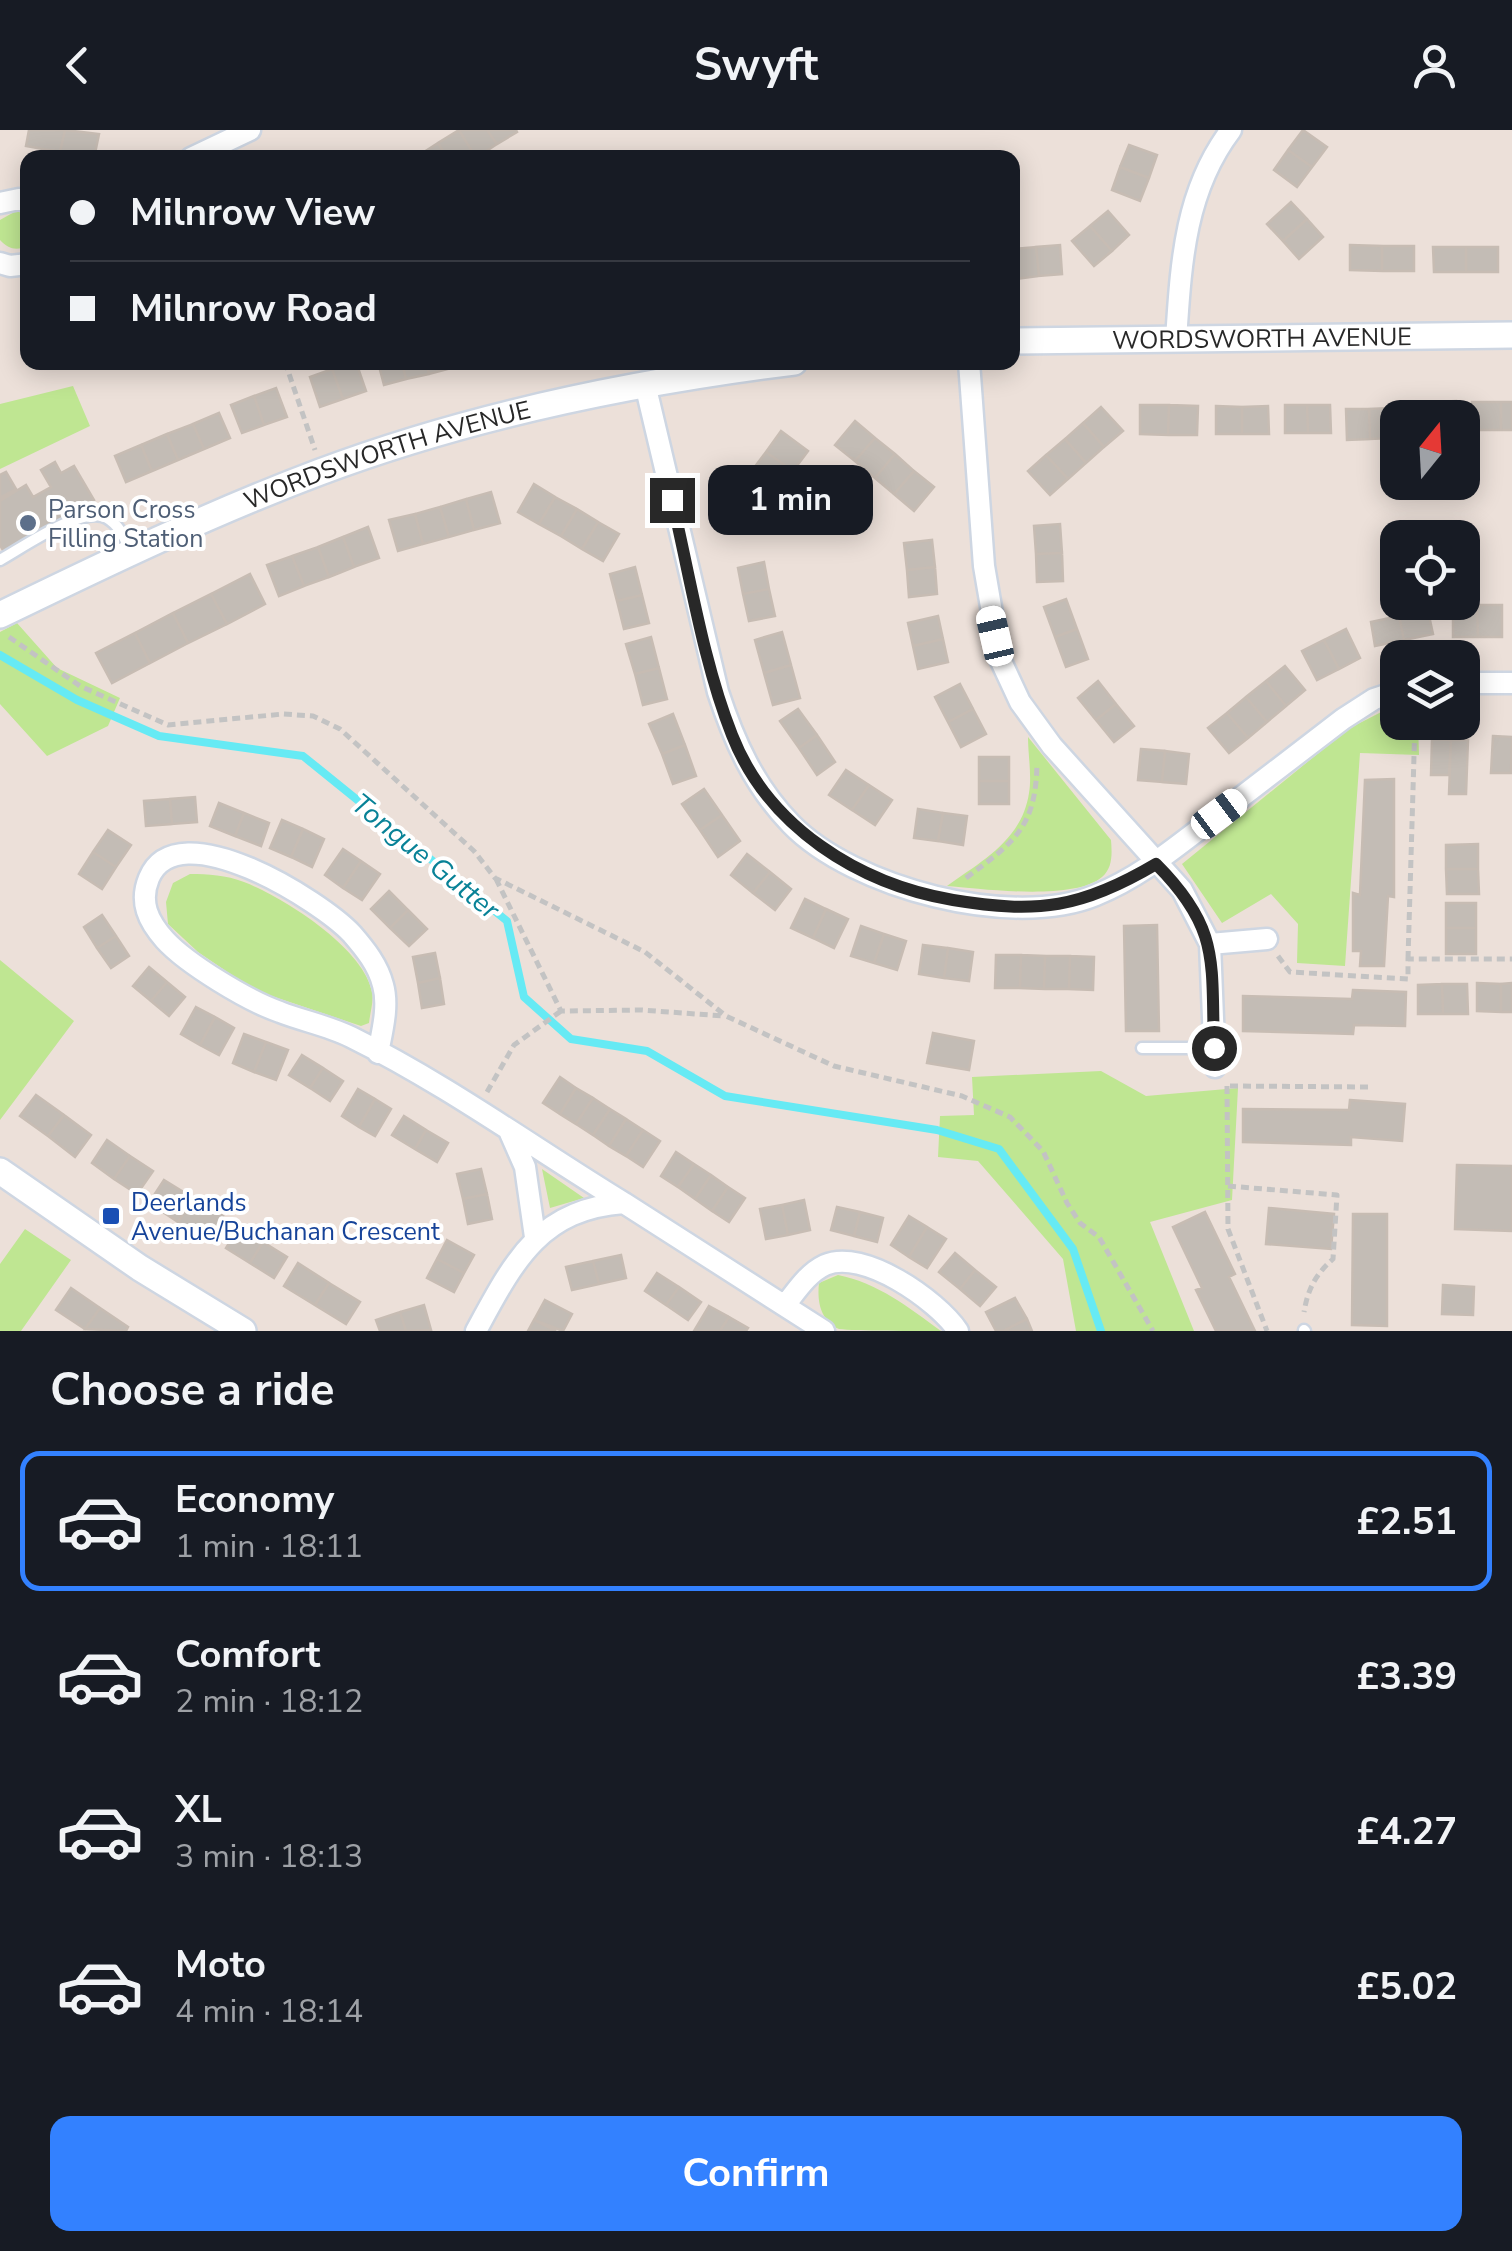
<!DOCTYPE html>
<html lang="en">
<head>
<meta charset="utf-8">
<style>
	body { margin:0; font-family:"Nunito Sans",sans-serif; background:#20242c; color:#f1f3f6; height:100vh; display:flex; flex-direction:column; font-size:38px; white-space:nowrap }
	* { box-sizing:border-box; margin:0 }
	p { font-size:32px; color:#9ea1a6 }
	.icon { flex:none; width:55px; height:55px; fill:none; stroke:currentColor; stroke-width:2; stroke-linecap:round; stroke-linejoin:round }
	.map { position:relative; height:1201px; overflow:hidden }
	.side { display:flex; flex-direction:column; background:#171b24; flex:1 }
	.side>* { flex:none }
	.hud { position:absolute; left:20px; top:20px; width:1000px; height:220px; border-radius:20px; box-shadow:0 5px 25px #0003; display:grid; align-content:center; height:220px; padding:0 50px; background:#171b24 }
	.needle { width:65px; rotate:18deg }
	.fabs { position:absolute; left:1380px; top:270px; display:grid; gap:20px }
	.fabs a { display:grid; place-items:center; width:100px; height:100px; border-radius:20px; background:#171b24; box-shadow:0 5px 25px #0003; font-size:50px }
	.end { position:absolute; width:45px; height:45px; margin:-22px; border:12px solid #282828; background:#fff; box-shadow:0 0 0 5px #fff }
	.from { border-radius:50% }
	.bubble { position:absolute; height:70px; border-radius:20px; background:#171b24; box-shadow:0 5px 25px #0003; font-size:32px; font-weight:700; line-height:70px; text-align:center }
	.car { position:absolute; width:30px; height:60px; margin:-30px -15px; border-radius:12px; box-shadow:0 0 8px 2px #0007; background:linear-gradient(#fff 24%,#345 0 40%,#fff 0 76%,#345 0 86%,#fff 0) }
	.hud b { display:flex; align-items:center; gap:35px; height:95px; font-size:38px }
	.hud b+b { border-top:2px solid #363941 }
	.hud i { width:25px; height:25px; background:#f1f3f6 }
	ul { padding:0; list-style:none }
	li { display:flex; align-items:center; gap:30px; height:140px; margin:0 20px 15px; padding:0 30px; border:5px solid transparent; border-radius:20px }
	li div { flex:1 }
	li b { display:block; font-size:38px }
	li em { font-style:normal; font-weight:700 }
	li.on { border-color:#3381ff }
	li>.icon { width:90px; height:90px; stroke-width:1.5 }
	h2 { padding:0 50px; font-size:45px; line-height:120px }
	.primary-button { display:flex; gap:20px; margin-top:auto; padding:20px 50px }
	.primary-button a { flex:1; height:115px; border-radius:20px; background:#3381ff; color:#fff; font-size:40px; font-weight:700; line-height:115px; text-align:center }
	header { display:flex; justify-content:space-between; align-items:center; height:130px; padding:0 50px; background:#171b24; font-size:45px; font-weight:700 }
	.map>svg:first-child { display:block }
	.green { fill:#bfe692 }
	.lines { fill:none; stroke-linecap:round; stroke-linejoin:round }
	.stream { stroke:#66eaf4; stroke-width:8 }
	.building { fill:#c3bcb5; stroke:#c7bcb3; stroke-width:2.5 }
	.service-casing { stroke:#ced6e2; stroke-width:15 }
	.minor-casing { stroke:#ced6e2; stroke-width:25 }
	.tertiary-casing { stroke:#ced6e2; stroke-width:30 }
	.path { stroke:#c3c3c3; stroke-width:5; stroke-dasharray:8 5; stroke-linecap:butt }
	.service { stroke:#fff; stroke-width:10 }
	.minor { stroke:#fff; stroke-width:20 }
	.tertiary { stroke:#fff; stroke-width:25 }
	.route { stroke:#282828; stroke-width:12 }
	.service-dot { fill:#5c6f8a; stroke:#fff; stroke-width:4 }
	.transit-dot { fill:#1a4fb4; stroke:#fff; stroke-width:4 }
	.labels { text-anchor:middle; stroke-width:8; stroke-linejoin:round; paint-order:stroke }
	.street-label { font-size:25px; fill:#282828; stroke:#fff }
	.service-label { font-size:25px; fill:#4e5e75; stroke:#fff; text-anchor:start }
	.transit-label { font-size:25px; fill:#164399; stroke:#fff; text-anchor:start }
	.water-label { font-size:28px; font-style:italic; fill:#088297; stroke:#fff }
</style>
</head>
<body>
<header><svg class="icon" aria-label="back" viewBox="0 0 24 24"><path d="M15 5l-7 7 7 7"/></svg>Swyft<svg class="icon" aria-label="person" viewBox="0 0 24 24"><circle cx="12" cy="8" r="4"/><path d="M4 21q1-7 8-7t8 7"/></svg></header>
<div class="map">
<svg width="1512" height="1201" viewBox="0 0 1512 1201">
	<rect width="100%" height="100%" fill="#ece0d9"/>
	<path class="green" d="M16,81L27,84V116C17,121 8,119 0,110V90Z
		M73,256L90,296L0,339V274Z
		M17,493L57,538L120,568L108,596L47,626L0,574V502Z
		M1397,574L1398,592L1418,593L1419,625L1360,623L1345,836L1297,833L1298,794L1271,764L1222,793L1182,734L1348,599Z
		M1028,607L1111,710C1112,723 1113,738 1102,747C1074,771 983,759 947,756C982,731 1022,710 1029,663C1032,646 1028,625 1028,607Z
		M190,744C208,744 226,745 244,752C283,767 364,818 372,862C374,871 370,883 369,893L361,896L254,860L198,822L168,794L166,772L173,753Z
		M0,830L74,891L0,990Z
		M1101,941L1146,966L1238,958L1232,1070L1150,1092L1194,1201H1076L1063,1129L978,1031L938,1027L940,986L974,985L972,947Z
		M542,1039L584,1068L550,1078Z
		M25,1099L71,1130L21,1201H0V1134Z
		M838,1145C878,1153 908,1177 941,1201C920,1201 854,1201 839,1199C820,1190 817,1171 819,1153Z"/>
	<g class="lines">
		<path class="stream" d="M0,525L77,570L159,606L303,626L507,791L524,867L571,909L647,921L725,966L937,1000L999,1019L1073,1119L1101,1201"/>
	</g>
	<path class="building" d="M29,0H65L60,22L26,16Z
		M65,0L99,4L94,28L60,22Z
		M459,0L476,28H447L438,13Z
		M459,0H487L497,14L476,28Z
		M487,0H516L517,2L497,14Z
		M1303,0L1327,17L1312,37L1288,20Z
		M438,13L447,28H419L418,26Z
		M1129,15L1157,25L1149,48L1120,37Z
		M1288,20L1312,37L1297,57L1274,40Z
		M1120,37L1149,48L1140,71L1112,60Z
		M1291,72L1307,89L1283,111L1267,94Z
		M1108,81L1129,105L1112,121L1090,96Z
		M1307,89L1323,107L1299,129L1283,111Z
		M1090,96L1112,121L1094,136L1072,111Z
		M1060,115L1062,144L1039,146L1036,117Z
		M1350,115L1382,116V141L1350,140Z
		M1382,116H1414V141H1382Z
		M1036,117L1039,146L1016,149L1013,119Z
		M1433,117H1466V142H1434Z
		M1466,117H1498V142H1466Z
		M351,232H356L366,261L343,269L332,239Z
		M378,232H402L406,249L384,255Z
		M402,232H426L429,244L406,249Z
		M426,232H450L451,238L429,244Z
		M332,239L343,269L320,277L310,247Z
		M276,258L287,287L264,295L254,266Z
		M254,266L264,295L242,303L231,275Z
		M1456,271L1457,288H1433V272Z
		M1433,272V288H1410L1409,274Z
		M1472,272H1501V300H1472Z
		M1501,272H1512V300H1501Z
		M1140,275H1169L1168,305L1140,304Z
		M1169,275L1198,276L1197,305H1168Z
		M1285,275H1307L1308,303H1285Z
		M1307,275H1330L1331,303H1308Z
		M1216,276L1242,277V304H1216Z
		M1268,276L1269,304H1242V277Z
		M1101,277L1123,301L1104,317L1083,293Z
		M1391,278L1392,308L1370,309L1369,279Z
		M1346,279H1369L1370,309L1347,310Z
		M219,283L230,308L204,319L193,294Z
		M855,291L875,308L855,331L835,315Z
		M1083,293L1104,317L1086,333L1065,309Z
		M193,294L204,319L178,330L167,304Z
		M781,301L808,321L793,341L766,322Z
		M167,304L178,330L152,341L141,315Z
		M875,308L895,324L875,348L855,331Z
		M1065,309L1086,333L1068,349L1046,325Z
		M141,315L152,341L126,352L115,326Z
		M766,322L793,341L778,361L751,342Z
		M895,324L914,341L894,364L875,348Z
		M1046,325L1068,349L1050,365L1028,341Z
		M55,332L61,343L74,336L94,370L4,422L0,415V371L26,355L33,367L51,357L41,340Z
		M914,341L934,357L914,381L894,364Z
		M6,342L16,359L0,368V345Z
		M751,342L778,361L764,381L737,362Z
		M534,354L555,367L539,394L518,382Z
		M491,362L500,393L474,400L466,369Z
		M737,362L764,381L749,401L722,382Z
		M555,367L577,379L561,406L539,394Z
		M466,369L474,400L449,407L440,377Z
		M440,377L449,407L423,414L415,384Z
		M577,379L598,392L582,419L561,406Z
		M415,384L423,414L398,421L389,390Z
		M598,392L619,404L603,431L582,419Z
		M1060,394L1062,423L1036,424L1034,396Z
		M368,397L379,428L354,437L343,407Z
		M343,407L354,437L329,447L318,417Z
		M932,410L935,437L907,440L904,413Z
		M318,417L329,447L304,456L292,426Z
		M1062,423L1063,451L1037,452L1036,424Z
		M292,426L304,456L279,466L267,435Z
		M764,432L769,459L743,464L738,438Z
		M635,437L642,465L617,471L610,444Z
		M935,437L937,464L909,467L907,440Z
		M250,444L265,474L227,494L211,464Z
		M769,459L775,486L749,491L743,464Z
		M211,464L227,494L188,513L173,483Z
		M642,465L649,493L624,499L617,471Z
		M1066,469L1077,499L1055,507L1044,477Z
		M1453,475H1477L1478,507H1453Z
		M1477,475H1502V507H1478Z
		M1428,481L1433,504L1404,510L1399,486Z
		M173,483L188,513L150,533L135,503Z
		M938,486L943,509L913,516L908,493Z
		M1399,486L1404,510L1375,516L1371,492Z
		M1077,499L1088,529L1066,537L1055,507Z
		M1346,499L1360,528L1339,539L1324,510Z
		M782,502L791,535L764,543L755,510Z
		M135,503L150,533L112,553L96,523Z
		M651,507L659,538L635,544L626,514Z
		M943,509L948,532L918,539L913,516Z
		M1324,510L1339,539L1317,550L1302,521Z
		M791,535L800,568L773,575L764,543Z
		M1285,536L1305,560L1286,576L1266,551Z
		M659,538L667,569L643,575L635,544Z
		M1098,551L1116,574L1096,590L1078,568Z
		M1266,551L1286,576L1267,592L1246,567Z
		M960,554L973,579L948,592L935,567Z
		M1246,567L1267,592L1248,608L1227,583Z
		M1116,574L1134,596L1114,612L1096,590Z
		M798,579L817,605L799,618L780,591Z
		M973,579L986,604L961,617L948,592Z
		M1227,583L1248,608L1229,623L1208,598Z
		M673,584L685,615L662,624L649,594Z
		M817,605L835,632L817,645L799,618Z
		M1493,606L1512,607L1511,643H1491Z
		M1432,609L1451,610L1449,645H1431Z
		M1451,610H1468L1466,664H1449Z
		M685,615L696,646L673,654L662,624Z
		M1141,619L1165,621L1162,652L1138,650Z
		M1165,621L1189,624L1186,654L1162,652Z
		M979,627H1009V651H979Z
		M846,640L869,655L852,680L829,665Z
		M1394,649V767L1388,766L1384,836H1360L1361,821H1353V763L1360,765L1365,650Z
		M979,651H1009V674H979Z
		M869,655L892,670L875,695L852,680Z
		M704,659L722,685L700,700L682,674Z
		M195,667L197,692L172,694L170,669Z
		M170,669L172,694L146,696L144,671Z
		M219,673L244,683L235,706L210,696Z
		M918,679L943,683L938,711L914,708Z
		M244,683L269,693L261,716L235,706Z
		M943,683L967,686L963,715L938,711Z
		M722,685L740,711L718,727L700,700Z
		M282,690L303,699L291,727L270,718Z
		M303,699L324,709L312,737L291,727Z
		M108,700L131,715L116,737L93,722Z
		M1478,714V739H1446V715Z
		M343,719L361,731L343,758L325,745Z
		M93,722L116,737L102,759L79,744Z
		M747,724L770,742L753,763L731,745Z
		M361,731L380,744L362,770L343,758Z
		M1446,739H1478L1479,764H1447Z
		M770,742L791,759L775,780L753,763Z
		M389,761L408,780L390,798L371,779Z
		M805,769L826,779L813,808L791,798Z
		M1446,773H1476V798H1446Z
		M826,779L848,789L834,818L813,808Z
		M408,780L427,799L409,816L390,798Z
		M102,785L116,806L97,818L84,797Z
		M1157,795L1159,901H1126L1124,796Z
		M861,796L884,804L874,833L851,826Z
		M1446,798H1476V824H1446Z
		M884,804L906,811L897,840L874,833Z
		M116,806L129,826L111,838L97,818Z
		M923,815L948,818L944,848L919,844Z
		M948,818L973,822L969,851L944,848Z
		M435,823L440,848L418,853L413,827Z
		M996,825H1021L1020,858H995Z
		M1021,825L1045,826L1044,859L1020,858Z
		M1045,826H1070L1069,859H1044Z
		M1070,826L1094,827L1093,860L1069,859Z
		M149,837L167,852L151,871L133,856Z
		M440,848L444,874L422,878L418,853Z
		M167,852L185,867L169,886L151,871Z
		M1477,853L1501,854V882L1477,881Z
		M1512,853V882H1501V854Z
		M1442,854H1467L1468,884H1443Z
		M1442,854L1443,884H1418V855Z
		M1353,860L1406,862L1405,896L1354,895L1353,904L1243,901V866L1352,869Z
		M196,877L215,887L200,915L181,904Z
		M215,887L234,898L219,925L200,915Z
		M933,903L974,911L969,940L927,933Z
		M244,904L266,912L254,942L233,933Z
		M266,912L288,920L276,950L254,942Z
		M302,925L323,938L310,958L289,945Z
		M323,938L343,951L330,971L310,958Z
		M560,947L576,958L560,984L543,973Z
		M576,958L593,968L576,994L560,984Z
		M358,959L375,969L359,997L342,986Z
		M36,965L64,985L48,1006L20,986Z
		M593,968L610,979L593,1005L576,994Z
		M375,969L391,979L375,1006L359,997Z
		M1350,970L1405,974L1402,1011L1351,1007V1015L1243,1012V979L1349,980Z
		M610,979L626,989L609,1016L593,1005Z
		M64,985L91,1005L75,1027L48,1006Z
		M404,986L426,1000L415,1019L392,1005Z
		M626,989L643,1000L626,1026L609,1016Z
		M426,1000L448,1013L437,1032L415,1019Z
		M643,1000L660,1011L643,1037L626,1026Z
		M107,1010L130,1026L114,1049L92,1033Z
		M676,1022L694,1034L678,1057L661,1046Z
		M130,1026L153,1041L137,1064L114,1049Z
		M694,1034L711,1045L695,1069L678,1057Z
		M1457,1035L1512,1036V1101L1455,1099Z
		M481,1039L487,1064L463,1069L457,1044Z
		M711,1045L728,1057L712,1081L695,1069Z
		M164,1050L193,1068L178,1092L149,1073Z
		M728,1057L745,1068L729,1092L712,1081Z
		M487,1064L492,1089L468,1094L463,1069Z
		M193,1068L223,1086L208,1110L178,1092Z
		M804,1070L810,1100L788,1105L782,1075Z
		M782,1075L788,1105L766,1109L760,1079Z
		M837,1077L860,1082L854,1106L831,1100Z
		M1269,1078L1334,1084L1331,1119L1266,1114Z
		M860,1082L883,1088L877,1112L854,1106Z
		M1205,1082L1235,1144L1229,1147L1255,1201H1216L1196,1160L1202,1158L1173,1097Z
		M1353,1084H1387V1196L1352,1195Z
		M909,1086L927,1097L909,1127L891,1115Z
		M239,1097L263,1112L250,1133L226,1118Z
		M927,1097L946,1109L927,1138L909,1127Z
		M447,1110L474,1125L464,1143L437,1129Z
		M263,1112L287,1127L274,1148L250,1133Z
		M955,1123L975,1140L960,1159L939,1142Z
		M621,1125L626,1148L599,1154L593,1131Z
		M437,1129L464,1143L454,1162L427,1148Z
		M593,1131L599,1154L572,1160L566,1137Z
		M298,1133L329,1153L315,1175L284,1156Z
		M975,1140L996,1157L980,1176L960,1159Z
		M657,1143L679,1157L666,1175L645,1161Z
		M329,1153L360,1172L346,1194L315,1175Z
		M1443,1155L1474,1157L1473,1185L1442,1184Z
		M679,1157L701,1172L688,1190L666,1175Z
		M71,1158L100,1178L85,1199L56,1180Z
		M1015,1168L1027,1189L1003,1201H996L986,1182Z
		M545,1170L572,1184L563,1201L534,1190Z
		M424,1175L431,1200L406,1201L400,1182Z
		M709,1176L729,1187L720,1201H694Z
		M100,1178L128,1197L126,1201L85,1199Z
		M400,1182L406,1201H380L376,1190Z
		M729,1187L748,1198L746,1201H720Z
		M1027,1189L1032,1201H1003Z
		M534,1190L556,1201H528Z"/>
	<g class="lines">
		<defs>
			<path id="service" d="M0,430C22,418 84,374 107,388C119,395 124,407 130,419
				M1142,918H1213
				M1304,1200L1305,1201"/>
			<path id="minor" d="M191,28L250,0
				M0,73L19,69L28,72
				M0,133L10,136L28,134
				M1176,210C1181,135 1184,62 1231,0
				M969,232L984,436L1000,529L1020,572L1052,616L1182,760L1210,814L1215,937
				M645,254L718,562C734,611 754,656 791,694C853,758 1013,800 1096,765C1140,747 1173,719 1210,691C1255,657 1299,623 1343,589L1374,569L1398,561
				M1462,553H1512
				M1210,814L1267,809
				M378,923C382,902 389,876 383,855C378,835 365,819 352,804C321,771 177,680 149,748C139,772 148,791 165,810C187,834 248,871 280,882C303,891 329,896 351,907C446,954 534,1018 624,1073
				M510,1003L525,1037L535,1107
				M786,1174C797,1160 808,1143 825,1135C863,1118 937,1170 958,1201
				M476,1201C513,1133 539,1079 624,1073L824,1201"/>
			<g id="tertiary">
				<path id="s1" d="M1012,211L1512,205"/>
				<path id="s2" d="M0,485C105,434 211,383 320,342C472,285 633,252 794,232"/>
				<path d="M0,1041L140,1138L243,1201"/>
			</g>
		</defs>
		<use href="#service" class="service-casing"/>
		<use href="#minor" class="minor-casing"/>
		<use href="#tertiary" class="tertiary-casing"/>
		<path class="path" d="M285,232L315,320
			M9,507L80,556L168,595L283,584L313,586L340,599L474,721L495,748L645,822L726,886L834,936L962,966L1010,987L1043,1021L1067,1073L1080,1093L1099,1107L1153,1201
			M966,748C1014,712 1036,698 1037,633
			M496,749L561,881L642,880L723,886
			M1278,826L1290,842L1408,849V829H1512
			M1408,829L1415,592
			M1227,956L1228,1099L1267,1201
			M1230,956L1372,957
			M487,962L514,915L561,881
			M1228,1056L1337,1065L1333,1129C1315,1145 1308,1159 1304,1182"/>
		<use href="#service" class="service"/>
		<use href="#minor" class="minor"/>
		<use href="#tertiary" class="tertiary"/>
	</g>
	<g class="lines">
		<path class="route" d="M672,370C690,446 703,532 732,605C768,697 859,754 953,770C1038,784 1082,778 1156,734C1221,799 1211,832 1214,918"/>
	</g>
	<circle class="service-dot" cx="28" cy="393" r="10"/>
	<rect class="transit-dot" x="101" y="1076" width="20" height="20" rx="5"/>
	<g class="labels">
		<g class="street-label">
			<text dy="9" stroke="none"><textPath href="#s1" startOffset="250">WORDSWORTH AVENUE</textPath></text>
			<text dy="9" stroke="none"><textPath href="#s2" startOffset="420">WORDSWORTH AVENUE</textPath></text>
		</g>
		<g class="service-label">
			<text x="48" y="388">Parson Cross<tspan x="48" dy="29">Filling Station</tspan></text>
		</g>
		<g class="transit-label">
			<text x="131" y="1081">Deerlands<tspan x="131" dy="29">Avenue/Buchanan Crescent</tspan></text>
		</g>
		<g class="water-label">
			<text transform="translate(426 726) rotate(39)" y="10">Tongue Gutter</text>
		</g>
	</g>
</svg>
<div class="fabs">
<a><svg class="needle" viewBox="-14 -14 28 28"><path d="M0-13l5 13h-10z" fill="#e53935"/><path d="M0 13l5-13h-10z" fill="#9ea1a6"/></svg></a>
<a><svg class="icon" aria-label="locate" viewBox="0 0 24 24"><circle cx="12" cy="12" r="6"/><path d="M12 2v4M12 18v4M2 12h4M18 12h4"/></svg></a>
<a><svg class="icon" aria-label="layers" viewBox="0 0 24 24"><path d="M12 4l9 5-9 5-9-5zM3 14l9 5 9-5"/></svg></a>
</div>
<i class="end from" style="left:1214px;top:918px"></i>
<i class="end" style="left:672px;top:370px"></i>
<div class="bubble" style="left:708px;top:335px;width:165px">1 min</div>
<i class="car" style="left:995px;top:506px;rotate:347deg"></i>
<i class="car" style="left:1219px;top:684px;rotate:53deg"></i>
<div class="hud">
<b><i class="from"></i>Milnrow View</b>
<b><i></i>Milnrow Road</b>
</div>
</div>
<section class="side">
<h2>Choose a ride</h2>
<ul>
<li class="on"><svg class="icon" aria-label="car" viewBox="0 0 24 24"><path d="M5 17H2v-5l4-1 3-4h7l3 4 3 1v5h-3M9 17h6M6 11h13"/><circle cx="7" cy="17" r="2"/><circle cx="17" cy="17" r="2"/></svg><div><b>Economy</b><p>1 min · 18:11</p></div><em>£2.51</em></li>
<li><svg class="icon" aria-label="car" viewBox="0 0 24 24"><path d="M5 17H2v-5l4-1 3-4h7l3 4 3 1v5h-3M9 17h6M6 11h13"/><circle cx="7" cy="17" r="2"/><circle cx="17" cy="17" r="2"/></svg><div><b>Comfort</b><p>2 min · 18:12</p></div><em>£3.39</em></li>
<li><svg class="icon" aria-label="car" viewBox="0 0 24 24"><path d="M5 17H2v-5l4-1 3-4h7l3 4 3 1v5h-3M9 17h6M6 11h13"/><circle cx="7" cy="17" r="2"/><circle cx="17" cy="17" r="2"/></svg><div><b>XL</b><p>3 min · 18:13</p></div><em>£4.27</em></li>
<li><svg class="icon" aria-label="car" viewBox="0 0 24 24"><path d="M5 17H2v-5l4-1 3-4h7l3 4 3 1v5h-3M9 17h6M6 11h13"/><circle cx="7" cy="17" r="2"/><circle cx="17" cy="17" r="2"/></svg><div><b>Moto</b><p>4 min · 18:14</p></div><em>£5.02</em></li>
</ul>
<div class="primary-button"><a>Confirm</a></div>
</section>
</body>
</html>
